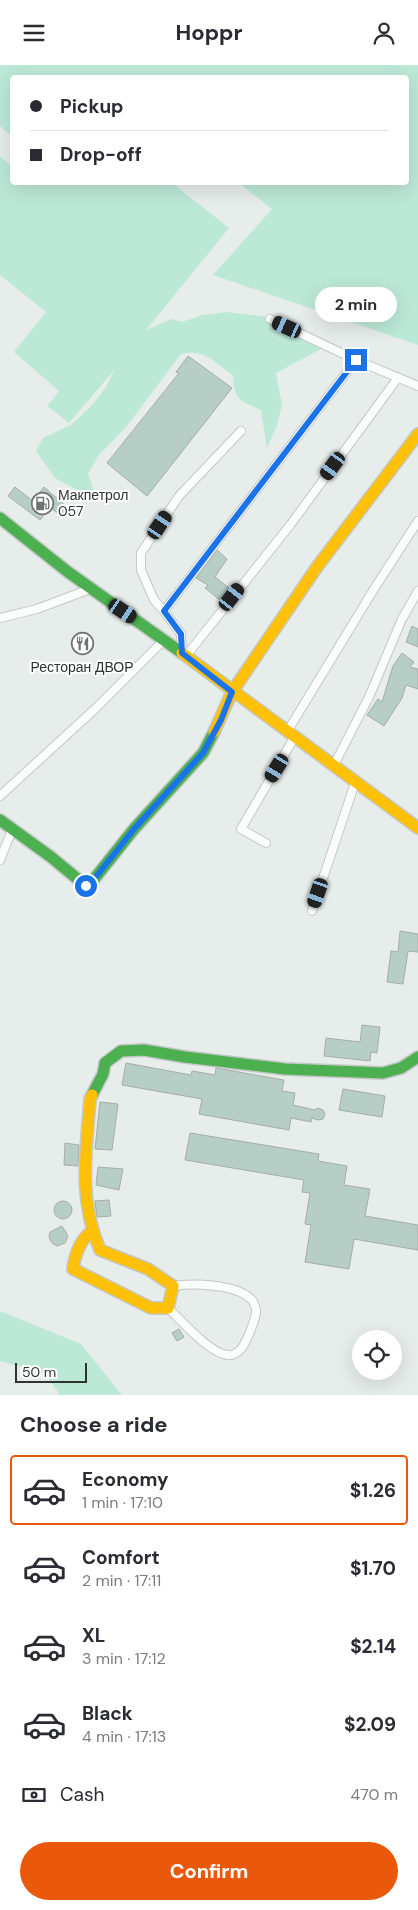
<!DOCTYPE html>
<html lang="en">
<head>
<meta charset="utf-8">
<style>
	body { margin:0; font-family:"DM Sans",sans-serif; background:#f2f2f3; color:#2b2b33; height:100vh; display:flex; flex-direction:column; font-size:19px; white-space:nowrap }
	* { box-sizing:border-box; margin:0 }
	p { font-size:16px; color:#7c7c81 }
	.icon { flex:none; width:28px; height:28px; fill:none; stroke:currentColor; stroke-width:2; stroke-linecap:round; stroke-linejoin:round }
	.map { position:relative; height:1330px; overflow:hidden }
	.sheet { display:flex; flex-direction:column; background:#fff; flex:1 }
	.sheet>* { flex:none }
	.hud { position:absolute; left:10px; top:10px; width:399px; height:110px; border-radius:5px; box-shadow:0 5px 20px #0002; display:grid; align-content:center; height:110px; padding:0 20px; background:#fff }
	.fabs { position:absolute; left:352px; top:1265px; display:grid; gap:10px }
	.fabs a { display:grid; place-items:center; width:50px; height:50px; border-radius:50%; background:#fff; box-shadow:0 5px 20px #0002; font-size:25px }
	.scale { position:absolute; left:15px; bottom:12px; width:72px; box-sizing:border-box; padding-left:5px; border:2px solid #2f3331; border-top:0; font-size:14px; line-height:18px; white-space:nowrap; color:#2f3331; -webkit-text-stroke:4px #fff; paint-order:stroke }
	.end { position:absolute; width:22px; height:22px; margin:-11px; border:6px solid #1a73e8; background:#fff; box-shadow:0 0 0 2px #fff }
	.from { border-radius:50% }
	.bubble { position:absolute; height:35px; border-radius:18px; background:#fff; box-shadow:0 5px 20px #0002; font-size:16px; font-weight:700; line-height:35px; text-align:center }
	.car { position:absolute; width:15px; height:30px; margin:-15px -8px; border-radius:6px; box-shadow:0 0 4px 1px #0007; background:linear-gradient(#222 24%,#8ab4d8 0 40%,#222 0 76%,#8ab4d8 0 86%,#222 0) }
	.hud b { display:flex; align-items:center; gap:18px; height:48px; font-size:19px }
	.hud b+b { border-top:1px solid #e1e1e2 }
	.hud i { width:12px; height:12px; background:#2b2b33 }
	ul { padding:0; list-style:none }
	li { display:flex; align-items:center; gap:15px; height:70px; margin:0 10px 8px; padding:0 10px; border:2px solid transparent; border-radius:5px }
	li div { flex:1 }
	li b { display:block; font-size:19px }
	li em { font-style:normal; font-weight:700 }
	li.selected { border-color:#ea580c }
	li>.icon { width:45px; height:45px; stroke-width:1.5 }
	h2 { padding:0 20px; font-size:22px; line-height:60px }
	.pay { display:flex; align-items:center; gap:12px; height:55px; padding:0 20px; font-size:19px }
	.pay p { margin-inline-start:auto }
	.primary-button { display:flex; gap:10px; margin-top:auto; padding:10px 20px }
	.primary-button a { flex:1; height:58px; border-radius:30px; background:#ea580c; color:#fff; font-size:20px; font-weight:700; line-height:58px; text-align:center }
	header { display:flex; justify-content:space-between; align-items:center; height:65px; padding:0 20px; background:#fff; font-size:22px; font-weight:700 }
	.map>svg:first-child { display:block }
	.green { fill:#bce8d6 }
	.building { fill:#b6cec5; stroke:#a7acaa }
	.lines { fill:none; stroke-linecap:round; stroke-linejoin:round }
	.street-casing { stroke:#c4c8c6; stroke-width:10 }
	.fast-casing { stroke:#c4c8c6; stroke-width:14 }
	.slow-casing { stroke:#c4c8c6; stroke-width:14 }
	.street { stroke:#fbfcfc; stroke-width:8 }
	.fast { stroke:#4caf50; stroke-width:11 }
	.slow { stroke:#ffc107; stroke-width:11 }
	.route { stroke:#1a73e8; stroke-width:6 }
	.labels { text-anchor:middle; stroke-width:4; stroke-linejoin:round; paint-order:stroke }
	.poi-label { font-size:14px; fill:#2f3331; stroke:#fff; text-anchor:start }
</style>
</head>
<body>
<header><svg class="icon" aria-label="menu" viewBox="0 0 24 24"><path d="M4 6h16M4 12h16M4 18h16"/></svg>Hoppr<svg class="icon" aria-label="person" viewBox="0 0 24 24"><circle cx="12" cy="8" r="4"/><path d="M4 21q1-7 8-7t8 7"/></svg></header>
<div class="map">
<svg width="418" height="1330" viewBox="0 0 418 1330">
	<rect width="100%" height="100%" fill="#e7edea"/>
	<path class="green" d="M0,0H418V280L213,210L272,144L239,118H406V12H12V71L0,61Z
		M0,91L12,102V118H172L229,163L146,265L172,254L182,257L202,250L227,247L260,251L283,254L321,284L276,308L282,340L277,360L267,383L261,345C240,336 234,335 233,310C215,298 205,283 181,289L126,362L98,391L88,409L97,436L55,413L36,386L43,373L71,360L93,339L106,322L115,304L69,358L47,341L59,326L14,287L46,247L0,210Z
		M0,1246L81,1279L122,1330H60L45,1309L0,1296Z"/>
	<path class="building" d="M188,291L232,323L147,431L107,398L179,308L176,307Z
		M15,422L33,436L44,422L68,443L62,452L50,442L40,455L8,431Z
		M217,485L227,494L215,512L229,523L220,535L205,523L208,520L196,513Z
		M412,561L418,564V582L406,577Z
		M402,588L414,597L410,602L418,604V624L406,620L402,633L384,661L367,650L378,634L382,637L393,601Z
		M400,866L418,869V887L408,886L403,919L387,917L391,886L398,887Z
		M362,960L380,962L377,988L371,987L370,996L324,991L326,973L360,977Z
		M126,998L191,1010L192,1006L215,1010L216,1003L284,1015L282,1026L295,1028L293,1040L315,1045L318,1043L323,1045L325,1049L323,1054L318,1055L312,1053L311,1057L291,1053L289,1065L199,1049L202,1034L122,1020Z
		M343,1024L385,1031L382,1052L339,1045Z
		M100,1037L118,1039L112,1085L95,1084Z
		M190,1068L319,1089L318,1096L347,1101L344,1120L370,1124L365,1151L418,1160V1185L354,1174L349,1204L305,1197L311,1160L305,1159L310,1128L302,1127L304,1115L185,1095Z
		M65,1078L79,1080L78,1101L64,1100Z
		M98,1102L123,1104L119,1125L96,1120Z
		M109,1135L111,1151L97,1152L95,1136Z
		M54 1145a9 9 0 1 1 18 0a9 9 0 1 1-18 0Z
		M62,1161L68,1171L65,1178L57,1181L52,1178L49,1172L50,1167Z
		M179,1264L184,1272L177,1276L172,1268Z"/>
	<g class="lines">
		<defs>
			<path id="street" d="M270,254L356,295L418,321
				M164,546L154,535L141,505V488L179,431L241,366
				M0,553L37,544L90,524
				M182,588L181,569L164,546L356,295
				M186,591L291,459L397,314
				M287,667L374,524L418,456
				M333,702L369,632L402,554L418,526
				M0,731L96,643L164,575
				M266,778L241,764L294,673
				M0,795L12,765
				M312,846L355,718
				M168,1243C181,1255 210,1289 228,1290C232,1291 239,1287 241,1284C246,1278 257,1252 256,1245C256,1242 253,1236 251,1234C236,1219 193,1218 173,1221"/>
			<path id="fast" d="M0,453L68,507L182,588
				M0,755L51,792L86,821L91,818L134,764L203,688L214,667
				M92,1030L103,1009L105,998L121,986L144,985L185,992L285,1004L383,1008L401,1003L418,992"/>
			<path id="slow" d="M182,588L418,763
				M214,667L232,627L317,502L418,369
				M92,1030L90,1034C86,1089 78,1133 100,1185L148,1204L173,1221L168,1243H151L73,1204C75,1189 80,1175 92,1166"/>
		</defs>
		<use href="#street" class="street-casing"/>
		<use href="#fast" class="fast-casing"/>
		<use href="#slow" class="slow-casing"/>
		<use href="#street" class="street"/>
		<use href="#fast" class="fast"/>
		<use href="#slow" class="slow"/>
	</g>
	<g class="lines">
		<path class="route" d="M86,821L91,818L134,764L203,688L221,655L232,627L182,588L181,569L164,546L356,295"/>
	</g>
	<defs>
		<symbol id="fuel-ring" viewBox="-11 -11 22 22"><circle r="9.5" fill="#fff" stroke="#6f7472" stroke-width="1.5"/><path d="M-5.5-6h7V0h2V4h1.3V-2.5L3-4.5l.8-.8L6-3V5H2.5V1h-1V6h-7ZM-4.2-4.7v3.2H.2V-4.7Z" fill="#6f7472"/></symbol>
		<symbol id="restaurant-ring" viewBox="-11 -11 22 22"><circle r="9.5" fill="#fff" stroke="#6f7472" stroke-width="1.5"/><path d="M-5-6h1v4h1v-4h1v4h1v-4h1v5L-1.5 .5V6h-2V.5L-5-1ZM5-6V6H3V1.5H1.5Q1.5-4 5-6Z" fill="#6f7472"/></symbol>
	</defs>
	<g fill-rule="evenodd">
		<use href="#fuel-ring" x="30" y="426" width="25" height="25"/>
		<use href="#restaurant-ring" x="70" y="566" width="25" height="25"/>
	</g>
	<g class="labels">
		<g class="poi-label">
			<text x="58" y="435">Макпетрол<tspan x="58" dy="16">057</tspan></text>
			<text x="82" y="607" text-anchor="middle">Ресторан ДВОР</text>
		</g>
	</g>
</svg>
<div class="fabs">
<a><svg class="icon" aria-label="locate" viewBox="0 0 24 24"><circle cx="12" cy="12" r="6"/><path d="M12 2v4M12 18v4M2 12h4M18 12h4"/></svg></a>
</div>
<div class="scale">50 m</div>
<i class="end from" style="left:86px;top:821px"></i>
<i class="end" style="left:356px;top:295px"></i>
<div class="bubble" style="left:315px;top:222px;width:82px">2 min</div>
<i class="car" style="left:287px;top:262px;rotate:294deg"></i>
<i class="car" style="left:333px;top:401px;rotate:216deg"></i>
<i class="car" style="left:160px;top:460px;rotate:34deg"></i>
<i class="car" style="left:232px;top:532px;rotate:38deg"></i>
<i class="car" style="left:123px;top:546px;rotate:124deg"></i>
<i class="car" style="left:277px;top:703px;rotate:211deg"></i>
<i class="car" style="left:318px;top:828px;rotate:199deg"></i>
<div class="hud">
<b><i class="from"></i>Pickup</b>
<b><i></i>Drop-off</b>
</div>
</div>
<section class="sheet">
<h2>Choose a ride</h2>
<ul>
<li class="selected"><svg class="icon" aria-label="car" viewBox="0 0 24 24"><path d="M5 17H2v-5l4-1 3-4h7l3 4 3 1v5h-3M9 17h6M6 11h13"/><circle cx="7" cy="17" r="2"/><circle cx="17" cy="17" r="2"/></svg><div><b>Economy</b><p>1 min · 17:10</p></div><em>$1.26</em></li>
<li><svg class="icon" aria-label="car" viewBox="0 0 24 24"><path d="M5 17H2v-5l4-1 3-4h7l3 4 3 1v5h-3M9 17h6M6 11h13"/><circle cx="7" cy="17" r="2"/><circle cx="17" cy="17" r="2"/></svg><div><b>Comfort</b><p>2 min · 17:11</p></div><em>$1.70</em></li>
<li><svg class="icon" aria-label="car" viewBox="0 0 24 24"><path d="M5 17H2v-5l4-1 3-4h7l3 4 3 1v5h-3M9 17h6M6 11h13"/><circle cx="7" cy="17" r="2"/><circle cx="17" cy="17" r="2"/></svg><div><b>XL</b><p>3 min · 17:12</p></div><em>$2.14</em></li>
<li><svg class="icon" aria-label="car" viewBox="0 0 24 24"><path d="M5 17H2v-5l4-1 3-4h7l3 4 3 1v5h-3M9 17h6M6 11h13"/><circle cx="7" cy="17" r="2"/><circle cx="17" cy="17" r="2"/></svg><div><b>Black</b><p>4 min · 17:13</p></div><em>$2.09</em></li>
</ul>
<div class="pay"><svg class="icon" aria-label="cash" viewBox="0 0 24 24"><path d="M3 7h18v10H3z"/><circle cx="12" cy="12" r="2"/></svg>Cash<p>470 m</p></div>
<div class="primary-button"><a>Confirm</a></div>
</section>
</body>
</html>
